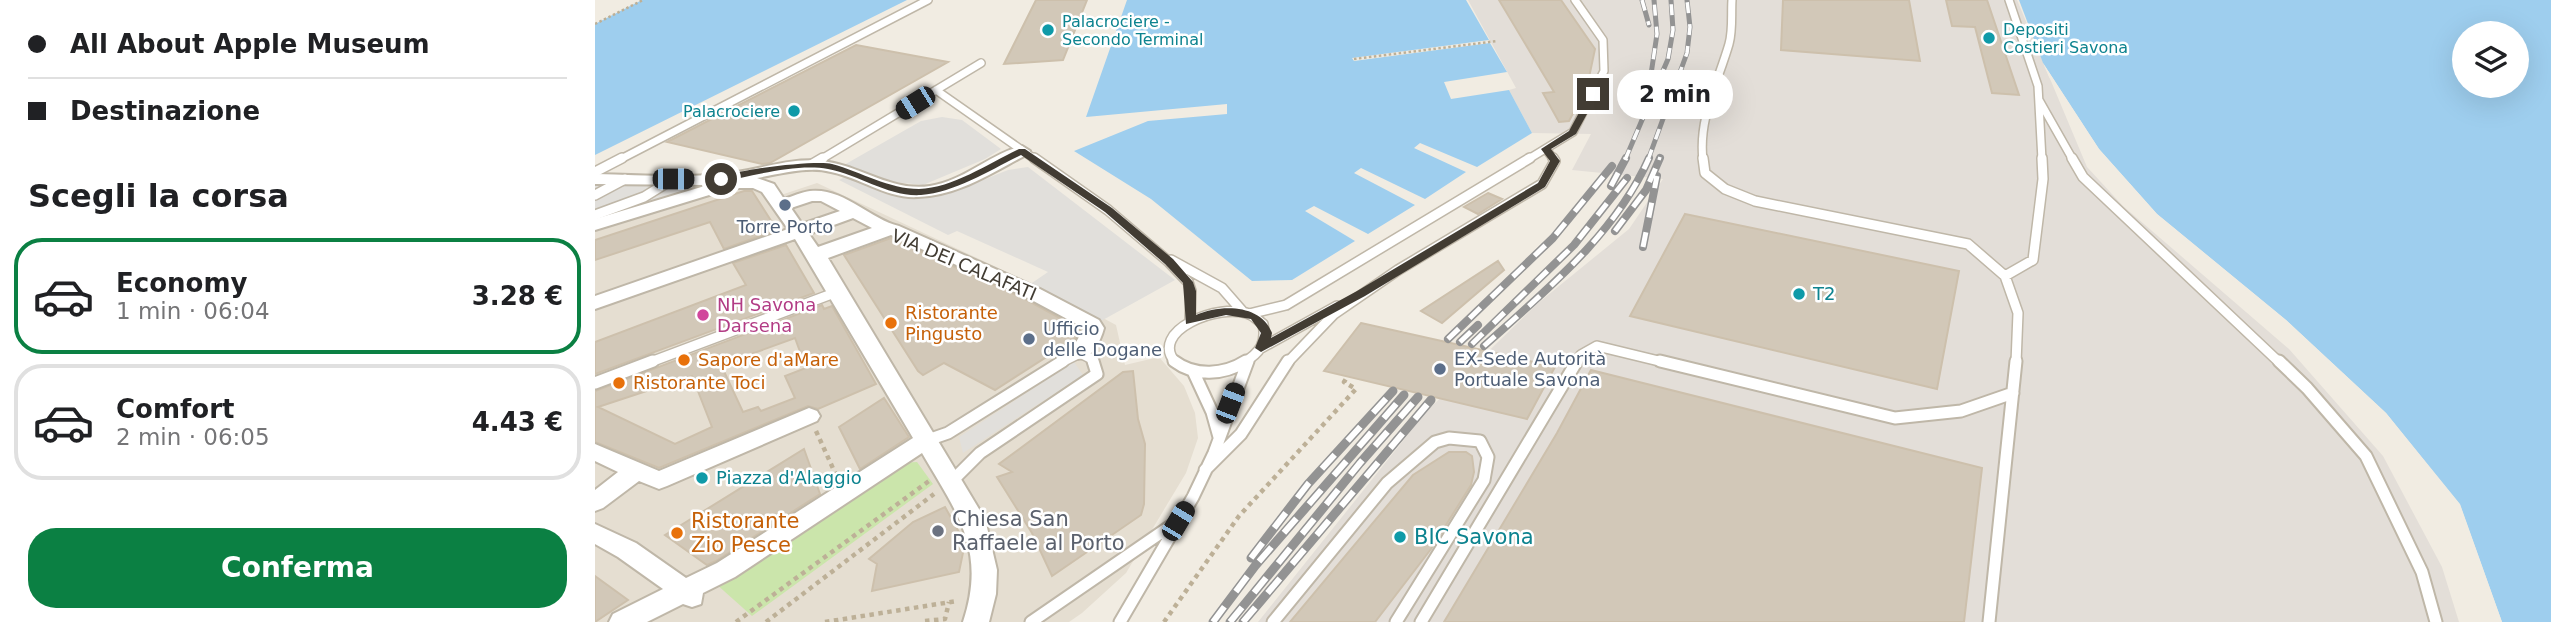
<!DOCTYPE html>
<html lang="it">
<head>
<meta charset="utf-8">
<style>
	body { margin:0; font-family:"DejaVu Sans",sans-serif; background:#f2f2f2; color:#202124; height:100vh; display:flex; flex-direction:column; font-size:26px; white-space:nowrap }
	* { box-sizing:border-box; margin:0 }
	p { font-size:23px; color:#757577 }
	.icon { flex:none; width:38px; height:38px; fill:none; stroke:currentColor; stroke-width:2; stroke-linecap:round; stroke-linejoin:round }
	.map { position:relative; flex:1; overflow:hidden }
	.panel { display:flex; flex-direction:column; background:#fff; width:595px }
	.panel>* { flex:none }
	.guide { display:grid; align-content:center; height:154px; padding:0 28px; background:#fff }
	.buttons { position:absolute; left:1857px; top:21px; display:grid; gap:14px }
	.buttons a { display:grid; place-items:center; width:77px; height:77px; border-radius:50%; background:#fff; box-shadow:0 7px 28px #0002; font-size:35px }
	.end { position:absolute; width:32px; height:32px; margin:-16px; border:9px solid #423c33; background:#fff; box-shadow:0 0 0 4px #fff }
	.from { border-radius:50% }
	.bubble { position:absolute; height:49px; border-radius:24px; background:#fff; box-shadow:0 7px 28px #0002; font-size:23px; font-weight:600; line-height:49px; text-align:center }
	.car { position:absolute; width:21px; height:42px; margin:-21px -10px; border-radius:9px; box-shadow:0 0 5px 2px #0007; background:linear-gradient(#222 24%,#8ab4d8 0 40%,#222 0 76%,#8ab4d8 0 86%,#222 0) }
	.guide b { display:flex; align-items:center; gap:24px; height:66px; font-size:26px }
	.guide b+b { border-top:2px solid #e0e0e0 }
	.guide i { width:18px; height:18px; background:#202124 }
	ul { padding:0; list-style:none }
	li { display:flex; align-items:center; gap:21px; height:116px; margin:0 14px 10px; padding:0 14px; border:4px solid #e0e0e0; border-radius:28px }
	li div { flex:1 }
	li b { display:block; font-size:26px }
	li em { font-style:normal; font-weight:600 }
	li.current { border-color:#0b8043 }
	li>.icon { width:63px; height:63px; stroke-width:1.5 }
	h2 { padding:0 28px; font-size:32px; line-height:84px }
	.cta { display:flex; gap:14px; margin-top:auto; padding:14px 28px }
	.cta a { flex:1; height:80px; border-radius:28px; background:#0b8043; color:#fff; font-size:28px; font-weight:600; line-height:80px; text-align:center }
	main { display:flex; flex:1; min-height:0 }
	.map>svg:first-child { display:block }
	.residential { fill:#e5ded1 }
	.industrial { fill:#e3ded8 }
	.green { fill:#cbe5ab }
	.parking { fill:#e1dfdb }
	.water { fill:#9eceee; fill-rule:evenodd }
	.pier { fill:#f1ece2 }
	.building { fill:#d2c8b8; stroke:#cdc0ac; stroke-width:2; fill-rule:evenodd }
	.lines { fill:none; stroke-linecap:round; stroke-linejoin:round }
	.lane-far2-casing { stroke:#bfb7a8; stroke-width:10 }
	.lane-far1-casing { stroke:#bfb7a8; stroke-width:12 }
	.lane-casing { stroke:#bfb7a8; stroke-width:15 }
	.street-casing { stroke:#bfb7a8; stroke-width:4 }
	.path-far1 { stroke:#bdb097; stroke-width:2.5; stroke-dasharray:2.5 2.5; stroke-linecap:butt }
	.path { stroke:#bdb097; stroke-width:4.5; stroke-dasharray:4.5 4.5; stroke-linecap:butt }
	.lane-far2 { stroke:#fff; stroke-width:7 }
	.lane-far1 { stroke:#fff; stroke-width:9 }
	.lane { stroke:#fff; stroke-width:11 }
	.street { fill:#fff; fill-rule:evenodd }
	.rail-far2-casing { stroke:#939393; stroke-width:5 }
	.rail-far1-casing { stroke:#939393; stroke-width:8 }
	.rail-casing { stroke:#939393; stroke-width:9 }
	.rail-far2 { stroke:#fff; stroke-width:3.5; stroke-dasharray:11; stroke-linecap:butt }
	.rail-far1 { stroke:#fff; stroke-width:5; stroke-dasharray:15; stroke-linecap:butt }
	.rail { stroke:#fff; stroke-width:6; stroke-dasharray:19; stroke-linecap:butt }
	.route { fill:#423c33 }
	.culture-dot { fill:#0f9aa8; stroke:#fff; stroke-width:2.5 }
	.service-dot { fill:#5c6f8a; stroke:#fff; stroke-width:2.5 }
	.hotel-dot { fill:#d1479c; stroke:#fff; stroke-width:2.5 }
	.food-dot { fill:#e8710a; stroke:#fff; stroke-width:2.5 }
	.worship-dot { fill:#6b7280; stroke:#fff; stroke-width:2.5 }
	.labels { text-anchor:middle; stroke-width:5; stroke-linejoin:round; paint-order:stroke }
	.far-culture-label { font-size:16px; fill:#0d838f; stroke:#fff; text-anchor:start }
	.service-label { font-size:18px; fill:#4e5e75; stroke:#fff; text-anchor:start }
	.street-label { font-size:18px; fill:#423c33; stroke:#fff }
	.culture-label { font-size:18px; fill:#0d838f; stroke:#fff; text-anchor:start }
	.hotel-label { font-size:18px; fill:#b23c85; stroke:#fff; text-anchor:start }
	.food-label { font-size:18px; fill:#c56008; stroke:#fff; text-anchor:start }
	.near-worship-label { font-size:21px; fill:#5b616d; stroke:#fff; text-anchor:start }
	.near-food-label { font-size:21px; fill:#c56008; stroke:#fff; text-anchor:start }
	.near-culture-label { font-size:21px; fill:#0d838f; stroke:#fff; text-anchor:start }
</style>
</head>
<body>
<main>
<section class="panel">
<div class="guide">
<b><i class="from"></i>All About Apple Museum</b>
<b><i></i>Destinazione</b>
</div>
<h2>Scegli la corsa</h2>
<ul>
<li class="current"><svg class="icon" aria-label="car" viewBox="0 0 24 24"><path d="M5 17H2v-5l4-1 3-4h7l3 4 3 1v5h-3M9 17h6M6 11h13"/><circle cx="7" cy="17" r="2"/><circle cx="17" cy="17" r="2"/></svg><div><b>Economy</b><p>1 min · 06:04</p></div><em>3.28 €</em></li>
<li><svg class="icon" aria-label="car" viewBox="0 0 24 24"><path d="M5 17H2v-5l4-1 3-4h7l3 4 3 1v5h-3M9 17h6M6 11h13"/><circle cx="7" cy="17" r="2"/><circle cx="17" cy="17" r="2"/></svg><div><b>Comfort</b><p>2 min · 06:05</p></div><em>4.43 €</em></li>
</ul>
<div class="cta"><a>Conferma</a></div>
</section>
<div class="map">
<svg width="1956" height="622" viewBox="0 0 1956 622">
	<rect width="100%" height="100%" fill="#f1ece2"/>
	<path class="residential" d="M167,179L186,195L222,183L493,310L521,325L530,365L564,357L589,386L600,413L603,438L591,473L531,573L487,613L474,622H0V231Z"/>
	<path class="industrial" d="M873,0H1422L1492,167L1528,206L1694,349L1788,456L1847,567L1864,622H663L831,412L942,304L1034,229L1068,179L977,170L996,134L937,133L914,90L921,88Z"/>
	<path class="green" d="M322,462L338,484L157,616L120,583L306,463Z"/>
	<path class="parking" d="M347,117L367,120L406,149L390,159L328,185L299,182L249,165L326,121Z
		M433,167L580,280L506,321L434,285L453,272L362,231L353,235L244,180L252,176L311,197H337L360,191L413,170Z
		M4,183H118L0,221V186Z
		M479,362L488,375L368,453L364,437Z"/>
	<path class="water" d="M47,0H312L0,155V24Z
		M532,0H871L894,40L757,58L759,61L895,43L912,72L849,82L856,99L914,90L937,133L882,167L825,143L819,148L871,172L830,199L766,168L759,173L820,205L773,234L719,206L710,211L760,241L697,280L657,281L556,199L479,151L553,121L632,114V104L491,117Z
		M1424,0H1956V622H1907L1865,504L1791,413L1691,320L1562,214L1504,149L1448,63ZM1869,33H1922V86H1869Z"/>
	<path class="pier" d="M1448,63L1504,149L1562,214L1691,320L1791,413L1865,505L1907,622H1904L1862,506L1788,415L1689,323L1560,216L1501,151L1454,77Z"/>
	<path class="building" d="M441,0H492L468,60L409,64Z
		M904,0H966L1000,49L992,87L974,121L964,122L948,93L959,92Z
		M1188,0H1314L1325,61L1186,50Z
		M1351,0H1392L1424,95L1397,93L1380,27L1357,26Z
		M261,45L353,62L175,163L167,164L72,142Z
		M149,191H157L182,230L129,249L115,222L0,260V240Z
		M893,193L907,199L883,214L869,207Z
		M1090,214L1364,271L1342,389L1035,316Z
		M296,238L430,299L485,329L481,338L400,390L349,363L328,375L323,371L249,255Z
		M191,245L219,293L0,374V342L151,285L138,263Z
		M903,261L909,270L847,323L826,311Z
		M227,305L229,309L237,306L281,384L223,409L213,406L64,468L0,442V391ZM200,338L211,368L190,376L200,398L166,411L163,407L148,412L126,365ZM97,376L117,427L80,444L3,407Z
		M766,323L887,350L960,367L932,419L729,371Z
		M996,370L1387,468L1369,622H849L962,433Z
		M538,371L543,419L550,444L549,504L546,515L457,576L437,533L402,477L417,472L404,464L528,372Z
		M289,398L314,437L265,469L244,427Z
		M209,449L225,494L121,561L112,565L70,535Z
		M854,452H871L877,456L879,472L876,485L836,549L780,622H695L818,475Z
		M350,507L370,543L364,572L277,591L282,564L274,559L318,522Z
		M0,576L33,600L0,622Z"/>
	<g class="lines">
		<defs>
			<path id="lane-far2" d="M1414,0L1443,86L1447,160
				M341,90L441,160
				M1444,100L1478,160
				M951,149L959,160
				M24,160L333,0
				M225,160L386,63
				M932,160L978,132L1009,71L1008,40L980,0
				M1108,160C1103,119 1123,82 1134,44C1138,30 1136,14 1137,0"/>
			<path id="lane-far1" d="M439,158L513,210L574,262L593,282L596,291L595,322
				M1108,158L1110,173L1130,189L1160,201L1373,244L1410,276
				M1477,158L1488,177L1685,363
				M216,165L228,158
				M0,172L27,158
				M0,195L30,179
				M0,215L49,197L78,179
				M576,260L627,288L648,312
				M654,314L691,305L935,158
				M666,348L742,306
				M53,363L242,292
				M465,363L485,353L497,359L498,363
				M581,363C552,331 625,302 654,314C659,316 664,321 668,324C672,343 665,353 648,363
				M652,363L653,360
				M692,363L739,314L803,270L947,184L960,161L958,158
				M981,363L986,355L1002,346L1072,363
				M1421,363L1423,313L1410,276L1438,260L1448,179L1447,158"/>
			<path id="lane" d="M579,361C600,377 629,375 651,361
				M1065,361L1300,418L1366,411L1418,393
				M1684,361L1712,388L1771,456L1827,572L1841,622
				M598,371L617,412L624,437
				M0,383L58,361
				M330,441L353,433L468,361
				M610,470L646,434L693,361
				M356,482L385,453L502,374L498,361
				M436,622L580,523
				M525,622L598,497L619,453L653,361
				M678,622L792,483L840,442L854,438L885,441L893,457L889,480L801,622
				M826,622L982,361
				M1394,622L1421,361"/>
			<path id="street" d="M427,146L435,151L433,154C398,172 363,196 323,197C292,199 266,178 236,172C212,166 186,174 162,178L179,184L189,199C198,196 207,192 215,191C248,187 275,219 304,226L445,289L504,320L509,328C505,343 495,363 478,358L475,353L489,328L431,297L296,235L233,258L390,519L402,570L401,594L394,622H368C392,550 362,513 327,453L140,577L108,593L106,604L97,607L88,604L52,622H14L18,614L68,589L23,557L0,544V524L41,543L91,578L122,563L318,438L200,239L0,309V296L193,229L167,192L158,188H137L0,230V219L113,185L0,184V174C42,175 85,178 128,174C161,171 194,157 227,161C265,165 296,192 335,186C369,181 395,154 427,146ZM217,201H226L245,211L207,224L196,208ZM258,218L277,228L223,247L214,234Z
				M214,408L222,411L225,416L222,421L72,486L64,489L44,481L8,508L0,511V490L23,472L0,461V444L64,471Z"/>
		</defs>
		<use href="#lane-far2" class="lane-far2-casing"/>
		<use href="#lane-far1" class="lane-far1-casing"/>
		<use href="#lane" class="lane-casing"/>
		<use href="#street" class="street-casing"/>
		<path class="path-far1" d="M0,24L48,0
			M759,59L902,41"/>
		<path class="path" d="M221,431L241,475
			M330,621L350,619L354,602
			M141,622L334,481
			M171,622L339,494
			M230,622L362,601
			M569,622L644,516L761,389L749,382L752,377"/>
		<use href="#lane-far2" class="lane-far2"/>
		<use href="#lane-far1" class="lane-far1"/>
		<use href="#lane" class="lane"/>
		<use href="#street" class="street"/>
		<defs>
			<path id="rail-far2" d="M1047,0L1054,25
				M1055,81L1062,34L1059,0
				M1030,160L1073,59L1078,30L1076,0
				M1053,160L1092,53L1095,27L1092,0
				M1064,160L1065,157"/>
			<path id="rail-far1" d="M1016,186L1031,158
				M1020,231L1051,190L1065,158
				M1048,247L1062,176
				M853,339L958,238L1017,166
				M865,342L883,325
				M877,344L979,245L1032,178
				M889,346C950,291 1020,235 1054,158"/>
			<path id="rail" d="M656,558L713,484L798,391
				M618,622L660,566L809,395
				M635,622L765,463L823,397
				M648,622L836,400"/>
		</defs>
		<use href="#rail-far2" class="rail-far2-casing"/>
		<use href="#rail-far1" class="rail-far1-casing"/>
		<use href="#rail" class="rail-casing"/>
		<use href="#rail-far2" class="rail-far2"/>
		<use href="#rail-far1" class="rail-far1"/>
		<use href="#rail" class="rail"/>
	</g>
	<path class="route" d="M998,92L1003,94L981,134L956,149L965,161L950,187L770,296L666,352L660,348L666,333L656,319L631,315L591,324L588,283L570,264L510,212L426,155C395,170 361,192 326,195C293,197 265,175 233,169C202,163 157,176 126,182L122,179C135,170 220,160 237,164C266,172 294,189 324,189C358,188 394,163 424,149H430L517,208L578,259L598,282L601,291V315C626,304 666,304 677,333L676,338L762,291L943,183L955,161L946,149L974,131L994,94Z"/>
	<g class="culture-dot">
		<circle cx="453" cy="30" r="7"/>
		<circle cx="1394" cy="38" r="7"/>
		<circle cx="199" cy="111" r="7"/>
		<circle cx="1204" cy="294" r="7"/>
		<circle cx="107" cy="478" r="7"/>
		<circle cx="805" cy="537" r="7"/>
	</g>
	<g class="service-dot">
		<circle cx="190" cy="205" r="7"/>
		<circle cx="434" cy="339" r="7"/>
		<circle cx="845" cy="369" r="7"/>
	</g>
	<circle class="hotel-dot" cx="108" cy="315" r="7"/>
	<g class="food-dot">
		<circle cx="296" cy="323" r="7"/>
		<circle cx="89" cy="360" r="7"/>
		<circle cx="24" cy="383" r="7"/>
		<circle cx="82" cy="533" r="7"/>
	</g>
	<circle class="worship-dot" cx="343" cy="531" r="7"/>
	<g class="labels">
		<g class="far-culture-label">
			<text x="467" y="27">Palacrociere -<tspan x="467" dy="18">Secondo Terminal</tspan></text>
			<text x="1408" y="35">Depositi<tspan x="1408" dy="18">Costieri Savona</tspan></text>
			<text x="185" y="117" text-anchor="end">Palacrociere</text>
		</g>
		<g class="service-label">
			<text x="190" y="233" text-anchor="middle">Torre Porto</text>
			<text x="448" y="335">Ufficio<tspan x="448" dy="21">delle Dogane</tspan></text>
			<text x="859" y="365">EX-Sede Autorità<tspan x="859" dy="21">Portuale Savona</tspan></text>
		</g>
		<g class="street-label">
			<text transform="translate(369 265) rotate(23)" y="6">VIA DEI CALAFATI</text>
		</g>
		<g class="culture-label">
			<text x="1218" y="300">T2</text>
			<text x="121" y="484">Piazza d'Alaggio</text>
		</g>
		<g class="hotel-label">
			<text x="122" y="311">NH Savona<tspan x="122" dy="21">Darsena</tspan></text>
		</g>
		<g class="food-label">
			<text x="310" y="319">Ristorante<tspan x="310" dy="21">Pingusto</tspan></text>
			<text x="103" y="366">Sapore d'aMare</text>
			<text x="38" y="389">Ristorante Toci</text>
		</g>
		<g class="near-worship-label">
			<text x="357" y="526">Chiesa San<tspan x="357" dy="24">Raffaele al Porto</tspan></text>
		</g>
		<g class="near-food-label">
			<text x="96" y="528">Ristorante<tspan x="96" dy="24">Zio Pesce</tspan></text>
		</g>
		<g class="near-culture-label">
			<text x="819" y="544">BIC Savona</text>
		</g>
	</g>
</svg>
<div class="buttons">
<a><svg class="icon" aria-label="layers" viewBox="0 0 24 24"><path d="M12 4l9 5-9 5-9-5zM3 14l9 5 9-5"/></svg></a>
</div>
<i class="end from" style="left:126px;top:179px"></i>
<i class="end" style="left:998px;top:94px"></i>
<div class="bubble" style="left:1022px;top:70px;width:116px">2 min</div>
<i class="car" style="left:320px;top:103px;rotate:238deg"></i>
<i class="car" style="left:78px;top:179px;rotate:90deg"></i>
<i class="car" style="left:635px;top:403px;rotate:21deg"></i>
<i class="car" style="left:583px;top:521px;rotate:31deg"></i>
</div>
</main>
</body>
</html>
